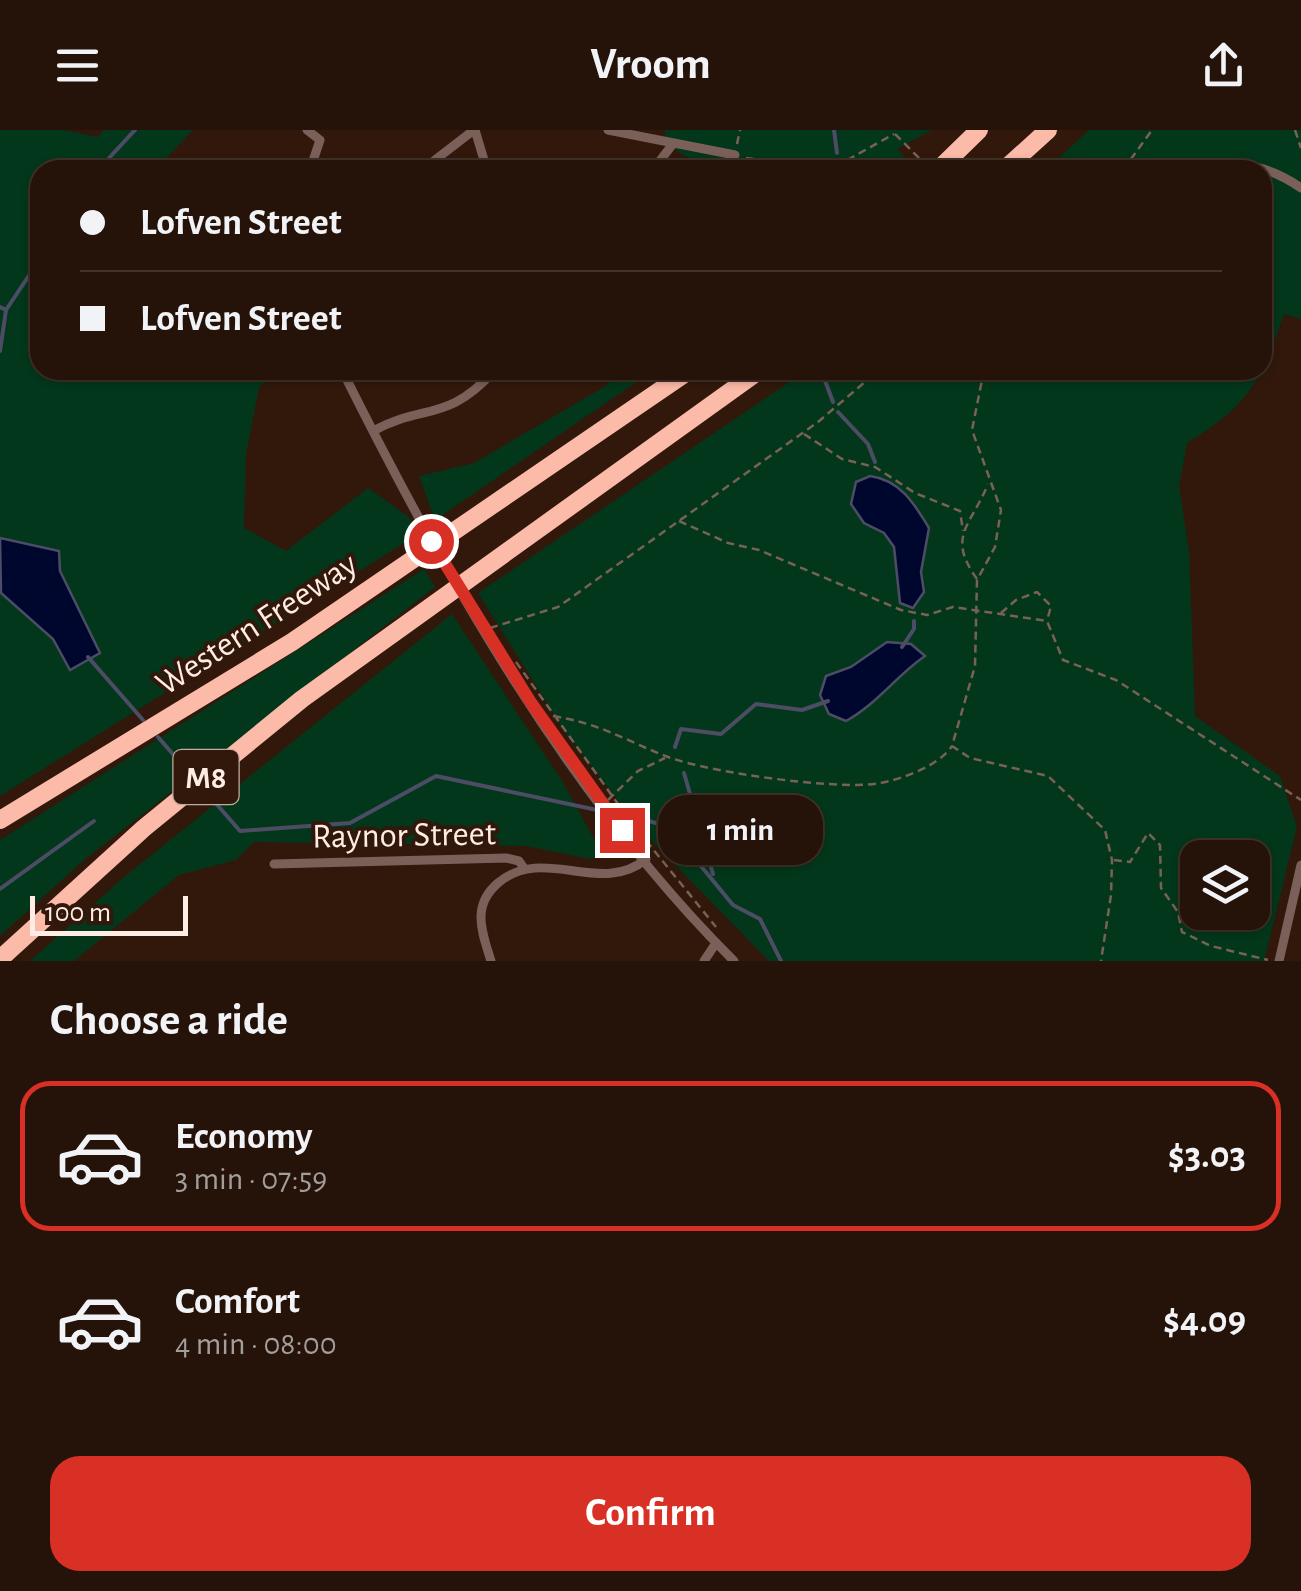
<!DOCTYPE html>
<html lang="en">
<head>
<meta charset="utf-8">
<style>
	body { margin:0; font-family:"Alegreya Sans",sans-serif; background:#312016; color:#f1f3f6; height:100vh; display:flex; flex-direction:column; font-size:38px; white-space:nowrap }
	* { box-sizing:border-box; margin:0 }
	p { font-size:32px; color:#a39e9c }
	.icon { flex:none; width:55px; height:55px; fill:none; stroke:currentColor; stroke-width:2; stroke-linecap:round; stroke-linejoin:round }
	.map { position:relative; height:831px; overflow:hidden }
	.side { display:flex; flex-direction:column; background:#251208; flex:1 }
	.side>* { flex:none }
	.hud { position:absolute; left:30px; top:30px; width:1242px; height:220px; border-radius:30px; box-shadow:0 2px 8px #0004,0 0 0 2px #423229; display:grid; align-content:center; height:220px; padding:0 50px; background:#251208 }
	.fabs { position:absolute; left:1180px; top:710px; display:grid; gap:20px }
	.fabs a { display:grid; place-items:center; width:90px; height:90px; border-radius:20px; background:#251208; box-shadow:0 2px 8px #0004,0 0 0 2px #423229; font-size:50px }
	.scale { position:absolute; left:30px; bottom:25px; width:158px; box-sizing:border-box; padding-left:10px; border:5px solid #ffece4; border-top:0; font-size:28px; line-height:35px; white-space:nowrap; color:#ffece4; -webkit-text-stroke:8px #31180b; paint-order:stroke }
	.end { position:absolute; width:45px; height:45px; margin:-22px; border:12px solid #d93025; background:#fff; box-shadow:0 0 0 5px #fff }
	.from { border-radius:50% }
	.bubble { position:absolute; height:70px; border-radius:30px; background:#251208; box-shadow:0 2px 8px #0004,0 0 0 2px #423229; font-size:32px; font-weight:700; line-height:70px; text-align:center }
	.hud b { display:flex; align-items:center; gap:35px; height:95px; font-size:38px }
	.hud b+b { border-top:2px solid #423229 }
	.hud i { width:25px; height:25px; background:#f1f3f6 }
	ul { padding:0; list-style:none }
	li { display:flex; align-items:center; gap:30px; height:150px; margin:0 20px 15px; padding:0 30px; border:5px solid transparent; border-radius:30px }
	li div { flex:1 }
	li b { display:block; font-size:38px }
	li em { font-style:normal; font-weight:700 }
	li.selected { border-color:#d93025 }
	li>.icon { width:90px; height:90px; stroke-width:1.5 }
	h2 { padding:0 50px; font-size:45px; line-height:120px }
	.primary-button { display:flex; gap:20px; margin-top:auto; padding:20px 50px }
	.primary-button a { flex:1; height:115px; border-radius:30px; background:#d93025; color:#fff; font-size:40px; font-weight:700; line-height:115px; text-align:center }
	header { display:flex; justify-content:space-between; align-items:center; height:130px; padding:0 50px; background:#251208; font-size:45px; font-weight:700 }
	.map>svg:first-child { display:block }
	.green { fill:#03371b; fill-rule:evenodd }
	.water { fill:#00072e; stroke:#4c4c65; stroke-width:2.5 }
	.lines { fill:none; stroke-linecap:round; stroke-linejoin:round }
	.stream { stroke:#4c4c65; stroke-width:4 }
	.path { stroke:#786155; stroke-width:2.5; stroke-dasharray:8 5; stroke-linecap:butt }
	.street { stroke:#7a6059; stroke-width:9 }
	.highway { stroke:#fcbaa8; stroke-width:18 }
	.route { stroke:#d93025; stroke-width:12 }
	.labels { text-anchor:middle; stroke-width:8; stroke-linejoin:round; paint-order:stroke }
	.shield { fill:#31180b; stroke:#c1aca3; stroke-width:2.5 }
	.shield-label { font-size:32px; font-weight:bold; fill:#ffece4 }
	.street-label { font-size:35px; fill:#ffece4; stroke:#31180b }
</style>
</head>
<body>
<header><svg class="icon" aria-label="menu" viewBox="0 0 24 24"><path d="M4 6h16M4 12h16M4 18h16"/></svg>Vroom<svg class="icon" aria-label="share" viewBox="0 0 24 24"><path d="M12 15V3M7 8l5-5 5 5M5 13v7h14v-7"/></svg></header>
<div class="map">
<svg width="1301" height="831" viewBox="0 0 1301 831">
	<rect width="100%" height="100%" fill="#31180b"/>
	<path class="green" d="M0,0H63L98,7L104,0H193L155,40H40V240H282L259,257L246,324L244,398L286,421L368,358L409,387L417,405L0,666Z
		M665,0H932L897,19L912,35L906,40C865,40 664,57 665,0Z
		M1089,0H1301V189L1284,184C1260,252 1250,274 1187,313L1179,356L1189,421L1195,586L1280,646L1297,697L1264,831H769L642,701L567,605L478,463L807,240H1262V40H1046ZM1198,728H1252V782H1198Z
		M625,240H654L435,390L419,346L474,333L604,257Z
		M424,439L435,457L84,730L0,806V710Z
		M452,484L562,651L604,727L589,729L527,716L254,712L236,730L179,745L74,831H30L124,747Z"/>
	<path class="water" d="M870,346C900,350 914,373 929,398L921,442L924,462L913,478L900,473L894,417L884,403L864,393L851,374L856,352Z
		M0,408L59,421L60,441L100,523L70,540L53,509L1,463Z
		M887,512L911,514L925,526C896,546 877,574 846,591L829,584L820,565L826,546L851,537Z"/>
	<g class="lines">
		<path class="stream" d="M834,0L837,23
			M98,40L135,0
			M0,177L6,180L0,221
			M6,180L40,129
			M821,240L833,272
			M838,282L868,314L875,332
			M902,517L914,499V491
			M88,527L143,590
			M158,607L191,645
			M675,617L681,599L721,604L756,574L802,580L828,571
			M684,643L713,744
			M206,662L240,701L350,693L436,646L602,681
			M636,688L668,696L733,775L760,789L781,831
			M0,759L94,691"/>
		<path class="path" d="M1295,0L1301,18
			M895,4L925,34
			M737,14L740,0
			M746,28L833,38L894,4
			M1123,40L1152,0
			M984,240L972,300L1001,380L995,417L977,450L975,536L952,616L970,628L1048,646L1105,700L1112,730L1111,765L1101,831
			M804,304L842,329L875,337L915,363L960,381L963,401
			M679,391L728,413L759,420L901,480L927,485L953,477L1047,491L1063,530L1116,550L1301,670
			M977,449C946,406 971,396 988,354
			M1001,483L1016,470L1037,462L1051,476L1047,491
			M490,498L558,477L818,292L879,240
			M516,532L631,692L716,797
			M553,586C602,594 624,610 668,627C708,642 838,661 880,653C903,649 940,635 952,616
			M608,670L638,641L665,628
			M1114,730L1130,732L1148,703L1160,715L1161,758L1178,782L1182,802L1211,816L1268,830"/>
		<path class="street" d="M307,0L320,10L310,40
			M475,0L487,40
			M608,0L735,25
			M422,40L474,0
			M653,40L672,15
			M1174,40C1221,28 1261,30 1301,58
			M342,240C445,447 569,667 734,831
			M373,301C424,273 446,294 495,240
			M274,734L506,728L519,731L524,738
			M491,831C482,802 471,776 498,753C544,714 601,767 646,729
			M704,831L716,813
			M1279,831L1301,735"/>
		<path class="highway" d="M938,40L979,0
			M1004,40L1048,0
			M0,690L292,512L690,240
			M0,829L144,698L302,569L760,240"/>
	</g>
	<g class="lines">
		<path class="route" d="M431,411L530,571L622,700"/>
	</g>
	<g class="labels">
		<rect class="shield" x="173.5" y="620" width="65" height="54" rx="8"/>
		<g class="shield-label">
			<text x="206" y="658">M8</text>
		</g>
		<g class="street-label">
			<text transform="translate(256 493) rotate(-33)" y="12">Western Freeway</text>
			<text transform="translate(404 704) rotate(-1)" y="12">Raynor Street</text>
		</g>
	</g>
</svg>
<div class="fabs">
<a><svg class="icon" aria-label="layers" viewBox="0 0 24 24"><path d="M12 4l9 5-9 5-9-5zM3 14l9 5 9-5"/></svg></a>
</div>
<div class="scale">100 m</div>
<i class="end from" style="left:431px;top:411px"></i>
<i class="end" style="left:622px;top:700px"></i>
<div class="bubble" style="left:658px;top:665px;width:165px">1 min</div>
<div class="hud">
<b><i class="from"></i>Lofven Street</b>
<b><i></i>Lofven Street</b>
</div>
</div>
<section class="side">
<h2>Choose a ride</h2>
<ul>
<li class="selected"><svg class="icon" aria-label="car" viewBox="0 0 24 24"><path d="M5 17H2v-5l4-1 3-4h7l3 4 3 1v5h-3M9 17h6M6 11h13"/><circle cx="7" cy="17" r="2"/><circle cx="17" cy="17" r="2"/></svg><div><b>Economy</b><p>3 min · 07:59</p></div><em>$3.03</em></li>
<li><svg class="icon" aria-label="car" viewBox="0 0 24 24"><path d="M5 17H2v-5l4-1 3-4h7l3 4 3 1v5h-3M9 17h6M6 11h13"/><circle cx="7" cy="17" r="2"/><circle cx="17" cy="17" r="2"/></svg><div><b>Comfort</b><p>4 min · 08:00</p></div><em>$4.09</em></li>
</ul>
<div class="primary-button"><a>Confirm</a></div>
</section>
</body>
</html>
